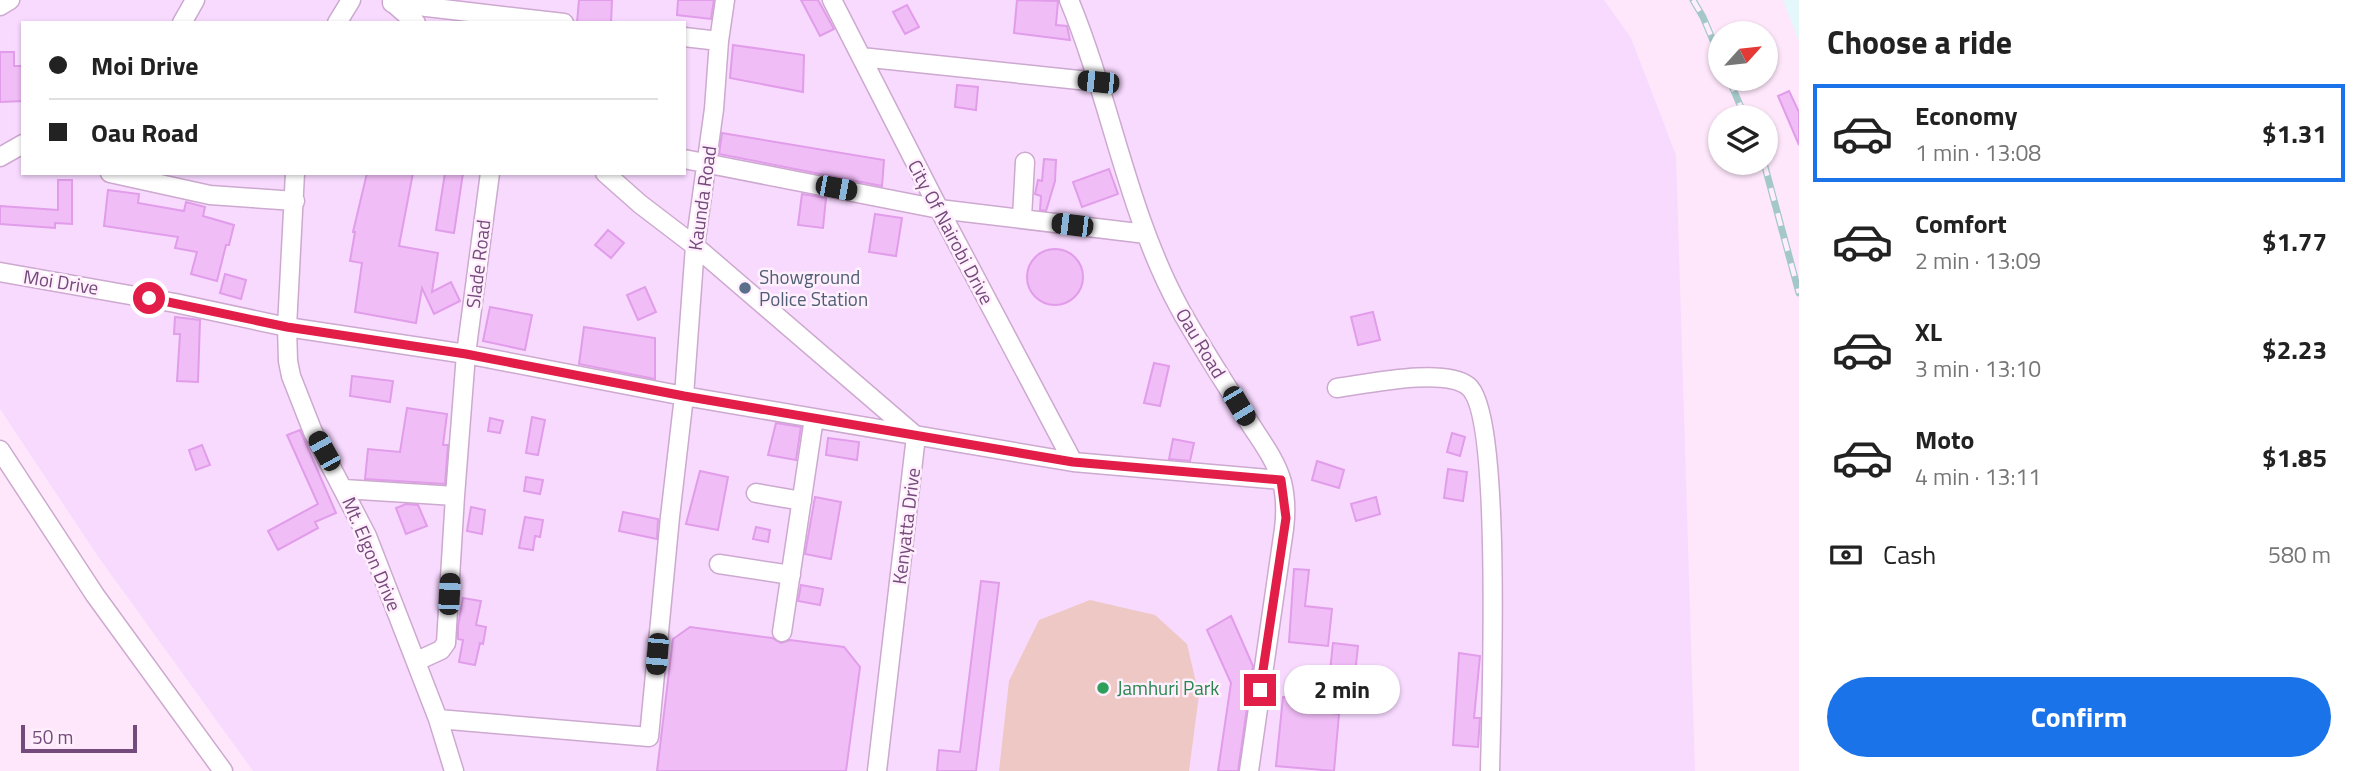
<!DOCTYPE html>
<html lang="en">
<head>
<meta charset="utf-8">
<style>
	body { margin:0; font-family:"Titillium Web",sans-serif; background:#f6f6f6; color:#222; height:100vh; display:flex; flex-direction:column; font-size:26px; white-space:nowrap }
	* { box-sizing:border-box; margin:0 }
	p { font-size:23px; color:#767676 }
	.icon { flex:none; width:38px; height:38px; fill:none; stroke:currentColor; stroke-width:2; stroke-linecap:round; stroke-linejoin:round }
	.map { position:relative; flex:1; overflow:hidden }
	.side { display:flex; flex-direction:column; background:#fff; width:560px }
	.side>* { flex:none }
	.top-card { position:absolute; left:21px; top:21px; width:665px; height:154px; border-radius:0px; box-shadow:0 2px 5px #0004; display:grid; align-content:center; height:154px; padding:0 28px; background:#fff }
	.needle { width:46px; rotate:63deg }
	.tools { position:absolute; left:1708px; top:21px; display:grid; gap:14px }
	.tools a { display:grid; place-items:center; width:70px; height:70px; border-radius:50%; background:#fff; box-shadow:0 2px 5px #0004; font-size:35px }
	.scale { position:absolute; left:21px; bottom:18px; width:116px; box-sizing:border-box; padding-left:7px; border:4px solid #74497b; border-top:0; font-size:19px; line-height:24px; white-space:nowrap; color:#74497b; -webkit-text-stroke:5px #ffeffd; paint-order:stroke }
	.end { position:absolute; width:32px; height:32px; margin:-16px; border:9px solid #e11d48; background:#fff; box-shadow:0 0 0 4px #fff }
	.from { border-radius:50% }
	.bubble { position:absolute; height:49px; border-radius:24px; background:#fff; box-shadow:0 2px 5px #0004; font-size:23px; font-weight:700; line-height:49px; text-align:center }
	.car { position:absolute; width:21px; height:42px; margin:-21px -10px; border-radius:9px; box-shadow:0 0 5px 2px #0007; background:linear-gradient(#222 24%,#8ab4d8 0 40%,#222 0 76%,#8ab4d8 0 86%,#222 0) }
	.top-card b { display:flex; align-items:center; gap:24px; height:66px; font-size:26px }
	.top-card b+b { border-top:2px solid #e0e0e0 }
	.top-card i { width:18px; height:18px; background:#222 }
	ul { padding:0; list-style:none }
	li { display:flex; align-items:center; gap:21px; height:98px; margin:0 14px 10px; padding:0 14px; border:4px solid transparent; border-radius:0px }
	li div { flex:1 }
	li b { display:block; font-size:26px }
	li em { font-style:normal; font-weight:700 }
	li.active { border-color:#1a73e8 }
	li>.icon { width:63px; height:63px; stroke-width:1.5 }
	h2 { padding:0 28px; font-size:32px; line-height:84px }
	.pay { display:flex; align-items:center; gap:18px; height:77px; padding:0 28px; font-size:26px }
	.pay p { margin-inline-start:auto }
	.button { display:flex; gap:14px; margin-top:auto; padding:14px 28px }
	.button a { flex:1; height:80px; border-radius:42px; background:#1a73e8; color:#fff; font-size:28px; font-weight:700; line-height:80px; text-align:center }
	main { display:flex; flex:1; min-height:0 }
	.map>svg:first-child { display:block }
	.commercial { fill:#f8daff; fill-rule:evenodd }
	.education { fill:#e4f7fb }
	.green { fill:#edc8c4 }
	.building { fill:#f0bdf6; stroke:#e19cea; stroke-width:2 }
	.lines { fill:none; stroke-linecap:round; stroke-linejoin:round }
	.minor-casing { stroke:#cda9cf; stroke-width:21 }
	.minor { stroke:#fff; stroke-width:18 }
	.rail-casing { stroke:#a4c8ca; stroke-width:7 }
	.rail { stroke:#ffeffd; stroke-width:4.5; stroke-dasharray:13; stroke-linecap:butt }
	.route { stroke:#e11d48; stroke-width:9 }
	.service-dot { fill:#5c6f8a; stroke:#ffeffd; stroke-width:2.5 }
	.leisure-dot { fill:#2e9e5b; stroke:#ffeffd; stroke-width:2.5 }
	.labels { text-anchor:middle; stroke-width:5; stroke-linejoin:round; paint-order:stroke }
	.street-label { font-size:19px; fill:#74497b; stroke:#ffeffd }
	.service-label { font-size:19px; fill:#4e5e75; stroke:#ffeffd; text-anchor:start }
	.leisure-label { font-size:19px; fill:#27864d; stroke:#ffeffd; text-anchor:start }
</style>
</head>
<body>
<main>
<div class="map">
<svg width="1799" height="771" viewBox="0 0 1799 771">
	<rect width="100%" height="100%" fill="#fee7fb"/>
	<path class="commercial" d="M0,0H1604L1631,38L1676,155L1695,771H253L97,555L0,409ZM23,23H684V173H23Z"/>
	<path class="education" d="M1783,0H1799V41Z"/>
	<path class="green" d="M1090,600L1155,615L1187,644L1199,695L1189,771H999L1009,681L1039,620Z"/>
	<path class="building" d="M579,0H612L611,23H577Z
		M678,0H714L711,19L677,15Z
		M801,0H818L834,29L820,36Z
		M1017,0L1058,1L1056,25L1067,26L1070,40L1014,33Z
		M907,5L919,27L905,34L893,12Z
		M733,45L804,55L803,92L730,78Z
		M0,52H14V66H23V101L0,102Z
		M957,85L978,87L976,110L955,107Z
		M1789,91L1799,112V145L1778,96Z
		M722,133L884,160L882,186L719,154Z
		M1044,159L1056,160L1055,181L1046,211L1040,210L1041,196L1035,194L1038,180L1042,181Z
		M1109,169L1118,194L1082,207L1073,182Z
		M367,173H413L399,246L438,253L432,292L451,282L460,301L434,314L422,288L416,323L355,312L362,263L350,261L355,232H353Z
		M445,173H463L454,233L436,230Z
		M58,180H72V224L55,223V228L0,224V206L58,210Z
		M108,190L139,194L138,203L184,211L186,202L205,207L203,216L234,225L229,245H226L217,281L191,274L197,252L175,248L178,237L104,226Z
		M802,194L826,198L823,228L798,225Z
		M875,214L902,218L896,256L869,252Z
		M608,230L624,243L611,258L595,245Z
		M1027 277a28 28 0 1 1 56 0a28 28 0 1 1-56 0Z
		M225,274L246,280L241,299L220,293Z
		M645,287L656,312L638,320L627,295Z
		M490,307L532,315L525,350L483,341Z
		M1373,312L1380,340L1358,345L1351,317Z
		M175,317L200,320L198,382L177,381L180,334H174Z
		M584,327L655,338V379L579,364Z
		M1154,363L1169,366L1160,406L1144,403Z
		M352,376L393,381L390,402L350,396Z
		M407,408L447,414L443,445H448L445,484L365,479L368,449L400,452Z
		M532,417L545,420L538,455L526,453Z
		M490,418L503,421L500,433L488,431Z
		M776,423L801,427L796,460L768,455Z
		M300,430L336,513L315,522L318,528L278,550L268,531L318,504L287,435Z
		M1452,433L1465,437L1460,456L1447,452Z
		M828,438L859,442L857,460L826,455Z
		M1173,439L1194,443L1190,461L1169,459Z
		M202,445L210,465L196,470L189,450Z
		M1317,461L1344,470L1339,488L1312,480Z
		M1448,469L1467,472L1463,501L1444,498Z
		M700,471L728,477L718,530L686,524Z
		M526,477L543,480L540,494L524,491Z
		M815,497L841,502L831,559L805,554Z
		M1376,497L1380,514L1356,521L1351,504Z
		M406,504L418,505L427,526L406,534L396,508Z
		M471,507L485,510L482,534L467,531Z
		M623,512L658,519L657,539L619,531Z
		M525,517L543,520L540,537L535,536L533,550L519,548Z
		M756,527L770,530L768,542L753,539Z
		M1294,569L1309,570L1305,606L1332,609L1328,646L1289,642Z
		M981,581L999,583L976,771H937L939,750L960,752Z
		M801,585L823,589L820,605L798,601Z
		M463,598L481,601L476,625L486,627L483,644L480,643L475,665L459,662L463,640L458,639V626Z
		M1231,616L1253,666L1238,771H1218L1231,683L1207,630Z
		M690,627L772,638L781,643L790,640L844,647L860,667L846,771H657L673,639Z
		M1333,643L1358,646L1354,683L1329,680Z
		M1459,653L1480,656L1474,718H1480L1478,747L1453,745Z
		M1283,697L1312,700L1311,711L1339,714L1334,771L1276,766Z"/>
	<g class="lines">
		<defs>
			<path id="minor" d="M832,0L939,209L1073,462
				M1069,0C1111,101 1127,212 1180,309C1201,347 1226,384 1249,422C1261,441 1276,460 1282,482C1286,498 1286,513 1284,529L1249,771
				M392,2L416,23
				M392,3L564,23
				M0,6L10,0
				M182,23L195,0
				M337,23L351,0
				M684,37L719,41
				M861,57L1098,82
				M0,157L23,144
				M684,159L939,209L1146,234
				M110,173L210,195L295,201
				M295,173L287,327L288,361L291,376L313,432L367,536L438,719L454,771
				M605,173L640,204L695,246L916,436L877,771
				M1022,218L1025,162
				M0,272L175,303L287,327L466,354L684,396L1073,462L1281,480
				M1337,388C1367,384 1444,367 1468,386C1503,414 1491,714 1490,771
				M0,450L95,595L223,771
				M344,489L455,496L466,354L490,173
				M756,493L802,501
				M719,564L791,575
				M782,632L814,418
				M417,661L441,650L446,643L455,496
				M438,719L649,737L670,517L684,396L695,246L714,109L719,41L725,0"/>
		</defs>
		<use href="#minor" class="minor-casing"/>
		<use href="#minor" class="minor"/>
		<defs>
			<path id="rail" d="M1693,0L1703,17L1720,57
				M1729,79L1745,117
				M1764,163L1799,293"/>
		</defs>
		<use href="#rail" class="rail-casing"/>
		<use href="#rail" class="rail"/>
	</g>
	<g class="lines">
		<path class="route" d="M149,298L287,327L466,354L684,396L1073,462L1281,480L1286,518L1260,690"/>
	</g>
	<circle class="service-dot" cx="745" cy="288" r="7"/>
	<circle class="leisure-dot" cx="1103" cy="688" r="7"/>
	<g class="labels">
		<g class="street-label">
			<text transform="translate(702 198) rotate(-82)" y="7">Kaunda Road</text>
			<text transform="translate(951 232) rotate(62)" y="7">City Of Nairobi Drive</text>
			<text transform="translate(478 264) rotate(-83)" y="7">Slade Road</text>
			<text transform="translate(61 282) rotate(9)" y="7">Moi Drive</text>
			<text transform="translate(1201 343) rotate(59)" y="7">Oau Road</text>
			<text transform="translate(906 526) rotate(-83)" y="7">Kenyatta Drive</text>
			<text transform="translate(372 554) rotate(67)" y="7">Mt. Elgon Drive</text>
		</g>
		<g class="service-label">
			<text x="759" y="284">Showground<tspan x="759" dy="22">Police Station</tspan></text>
		</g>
		<g class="leisure-label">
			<text x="1117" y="695">Jamhuri Park</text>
		</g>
	</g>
</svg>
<div class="tools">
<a><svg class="needle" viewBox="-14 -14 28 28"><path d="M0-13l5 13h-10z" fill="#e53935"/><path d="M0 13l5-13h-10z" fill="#767676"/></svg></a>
<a><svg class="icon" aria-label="layers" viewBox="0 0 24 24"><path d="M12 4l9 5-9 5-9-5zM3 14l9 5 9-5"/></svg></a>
</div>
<div class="scale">50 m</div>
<i class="end from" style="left:149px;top:298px"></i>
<i class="end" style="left:1260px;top:690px"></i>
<div class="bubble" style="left:1284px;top:665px;width:116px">2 min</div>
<i class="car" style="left:1098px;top:82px;rotate:276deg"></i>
<i class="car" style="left:836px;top:188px;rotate:101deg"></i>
<i class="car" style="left:1072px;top:225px;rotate:277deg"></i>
<i class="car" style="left:1239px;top:406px;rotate:149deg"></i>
<i class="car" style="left:324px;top:451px;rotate:331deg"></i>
<i class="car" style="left:449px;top:594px;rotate:3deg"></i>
<i class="car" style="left:657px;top:654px;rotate:185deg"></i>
<div class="top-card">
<b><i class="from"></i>Moi Drive</b>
<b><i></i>Oau Road</b>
</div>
</div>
<section class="side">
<h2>Choose a ride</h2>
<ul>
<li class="active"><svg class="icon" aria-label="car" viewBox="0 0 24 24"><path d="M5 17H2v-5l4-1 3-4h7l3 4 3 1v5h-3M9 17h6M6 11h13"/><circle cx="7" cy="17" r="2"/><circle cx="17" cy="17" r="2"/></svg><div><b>Economy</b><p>1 min · 13:08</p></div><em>$1.31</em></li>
<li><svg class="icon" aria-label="car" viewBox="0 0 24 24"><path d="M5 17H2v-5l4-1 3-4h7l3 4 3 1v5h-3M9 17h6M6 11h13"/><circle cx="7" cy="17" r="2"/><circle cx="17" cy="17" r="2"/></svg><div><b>Comfort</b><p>2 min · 13:09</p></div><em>$1.77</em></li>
<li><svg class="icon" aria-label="car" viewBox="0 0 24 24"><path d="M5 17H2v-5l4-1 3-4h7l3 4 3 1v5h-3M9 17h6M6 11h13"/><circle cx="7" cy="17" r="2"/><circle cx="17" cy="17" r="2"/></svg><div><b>XL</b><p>3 min · 13:10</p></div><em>$2.23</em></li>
<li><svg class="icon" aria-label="car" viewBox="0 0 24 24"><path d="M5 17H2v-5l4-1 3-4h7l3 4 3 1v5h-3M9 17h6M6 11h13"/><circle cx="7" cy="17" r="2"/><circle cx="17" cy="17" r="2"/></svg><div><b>Moto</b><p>4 min · 13:11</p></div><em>$1.85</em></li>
</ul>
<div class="pay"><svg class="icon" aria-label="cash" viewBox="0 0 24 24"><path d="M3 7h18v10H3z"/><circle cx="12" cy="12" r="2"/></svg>Cash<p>580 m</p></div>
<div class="button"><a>Confirm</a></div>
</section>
</main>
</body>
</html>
